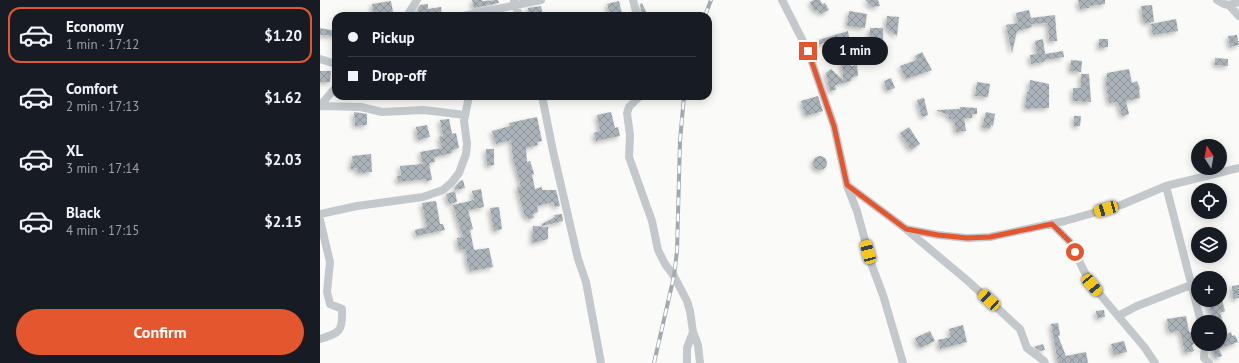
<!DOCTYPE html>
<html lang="en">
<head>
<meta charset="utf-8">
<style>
	body { margin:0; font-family:"PT Sans",sans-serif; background:#20242c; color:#f1f3f6; height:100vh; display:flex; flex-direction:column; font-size:15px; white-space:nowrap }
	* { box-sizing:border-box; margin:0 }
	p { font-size:13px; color:#9ea1a6 }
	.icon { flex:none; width:22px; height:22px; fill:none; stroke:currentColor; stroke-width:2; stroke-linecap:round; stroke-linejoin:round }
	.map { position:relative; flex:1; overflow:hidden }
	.drawer { display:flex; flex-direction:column; background:#171b24; width:320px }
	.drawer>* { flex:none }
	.banner { position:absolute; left:12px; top:12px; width:380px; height:88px; border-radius:12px; box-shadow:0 2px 10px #0003; display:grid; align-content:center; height:88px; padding:0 16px; background:#171b24 }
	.needle { width:26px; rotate:349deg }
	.buttons { position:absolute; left:871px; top:139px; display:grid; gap:8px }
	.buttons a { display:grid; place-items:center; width:36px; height:36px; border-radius:50%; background:#171b24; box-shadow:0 2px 10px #0003; font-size:20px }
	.end { position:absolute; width:18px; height:18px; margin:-9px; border:5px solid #e4572e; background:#fff; box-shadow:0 0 0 2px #fff }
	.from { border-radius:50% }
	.bubble { position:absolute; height:28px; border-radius:14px; background:#171b24; box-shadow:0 2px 10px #0003; font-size:13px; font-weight:700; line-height:28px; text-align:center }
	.car { position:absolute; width:12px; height:24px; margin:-12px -6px; border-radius:5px; box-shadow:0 0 3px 1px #0007; background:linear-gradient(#f5c518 24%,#345 0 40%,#f5c518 0 76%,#345 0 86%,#f5c518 0) }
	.banner b { display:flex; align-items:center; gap:14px; height:38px; font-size:15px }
	.banner b+b { border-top:1px solid #363941 }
	.banner i { width:10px; height:10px; background:#f1f3f6 }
	ul { padding:7px 0 0; list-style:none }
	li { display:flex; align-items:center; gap:12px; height:56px; margin:0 8px 6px; padding:0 8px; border:2px solid transparent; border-radius:12px }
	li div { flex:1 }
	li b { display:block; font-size:15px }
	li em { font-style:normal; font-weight:700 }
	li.current { border-color:#e4572e }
	li>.icon { width:36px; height:36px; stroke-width:1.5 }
	.cta { display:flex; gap:8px; margin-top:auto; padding:8px 16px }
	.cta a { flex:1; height:46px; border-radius:24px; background:#e4572e; color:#fff; font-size:16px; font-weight:700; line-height:46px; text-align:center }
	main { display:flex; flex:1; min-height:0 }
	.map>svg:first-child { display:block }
	.building { fill:url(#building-cross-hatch); filter:url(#shadow) }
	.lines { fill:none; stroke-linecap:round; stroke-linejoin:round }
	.minor { stroke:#c3c8cc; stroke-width:8 }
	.rail-casing { stroke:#a2aab0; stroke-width:4 }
	.rail { stroke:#fff; stroke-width:2.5; stroke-dasharray:8; stroke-linecap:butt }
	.route { stroke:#e4572e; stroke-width:5 }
</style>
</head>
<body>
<main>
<section class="drawer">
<ul>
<li class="current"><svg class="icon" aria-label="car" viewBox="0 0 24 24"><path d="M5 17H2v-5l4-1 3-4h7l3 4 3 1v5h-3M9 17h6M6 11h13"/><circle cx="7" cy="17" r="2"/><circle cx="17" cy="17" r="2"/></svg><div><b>Economy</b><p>1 min · 17:12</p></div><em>$1.20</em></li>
<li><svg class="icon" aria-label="car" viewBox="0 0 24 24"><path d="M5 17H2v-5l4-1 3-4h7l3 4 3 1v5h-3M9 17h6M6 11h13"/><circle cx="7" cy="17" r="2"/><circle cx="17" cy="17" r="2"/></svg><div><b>Comfort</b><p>2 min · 17:13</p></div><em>$1.62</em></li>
<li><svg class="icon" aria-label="car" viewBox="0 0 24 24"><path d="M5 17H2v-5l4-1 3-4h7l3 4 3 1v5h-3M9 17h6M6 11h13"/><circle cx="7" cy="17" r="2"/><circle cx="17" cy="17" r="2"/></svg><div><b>XL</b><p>3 min · 17:14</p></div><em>$2.03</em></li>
<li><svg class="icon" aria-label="car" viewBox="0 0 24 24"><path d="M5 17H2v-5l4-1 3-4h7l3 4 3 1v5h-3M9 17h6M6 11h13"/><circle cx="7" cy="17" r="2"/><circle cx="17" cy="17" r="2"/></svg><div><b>Black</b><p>4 min · 17:15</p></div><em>$2.15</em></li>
</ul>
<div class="cta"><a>Confirm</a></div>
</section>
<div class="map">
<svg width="919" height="363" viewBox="0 0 919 363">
	<defs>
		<pattern id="building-cross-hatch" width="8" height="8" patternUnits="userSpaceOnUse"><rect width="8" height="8" fill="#aab3b9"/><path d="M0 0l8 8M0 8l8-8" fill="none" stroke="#8e969c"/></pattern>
		<filter id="shadow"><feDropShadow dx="-2.5" dy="2.5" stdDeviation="2" flood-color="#0004"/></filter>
	</defs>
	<rect width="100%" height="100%" fill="#fafaf8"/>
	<path class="building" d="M152,0H162V1L178,0L179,3L154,8Z
		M494,0H500L502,4L505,3L509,10L501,14L498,10L495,11L490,2Z
		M545,0H558L560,6L552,7Z
		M758,0H785V4L769,6V8L760,9Z
		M71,1L73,12L54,15L52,4Z
		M299,1L302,14L291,16L287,4Z
		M322,3L328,16H322L320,4Z
		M108,4V9L121,7L122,15L99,16L98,8L100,5Z
		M832,5L834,22L825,23V21H823L821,6Z
		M221,6L223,16H209L208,8Z
		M709,10L711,18L735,15L737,41H729L728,23L711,24L712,27L697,31L692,53L686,25L698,23L696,13Z
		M529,11L547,14L545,28L527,26Z
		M567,16L579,17L577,36L566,28Z
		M856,19L858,31L833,35L831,24Z
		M0,28L16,31V36L0,35Z
		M550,28H563V39H550Z
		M528,31L529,37L497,45L495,41Z
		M917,35L919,45L910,47L908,36Z
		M723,39L725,54L743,51L744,57L724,60V62L711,64L710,55L717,54L715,41Z
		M779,39H788V47L779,48Z
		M538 49a4 4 0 1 1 8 0a4 4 0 1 1-8 0Z
		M531,48V66L537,65L538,76L532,77L531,81L515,85L516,90L510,91L506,73L511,69L523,80L522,57Z
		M602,52L612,70L586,79L580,66L597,60L595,56Z
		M895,58L908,59V66L895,65Z
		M751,60L762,61L761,72L750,71Z
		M809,69L812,83L817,81L820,89L819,90L820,98L806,101L809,114L802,116L798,102L789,103L786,84L787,73Z
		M0,71H11L10,82H0Z
		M761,74H769L771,102L753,101V88H761Z
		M571,78L575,88L567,91L564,81Z
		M710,80L729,84V108H711V109L705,108L707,92H709Z
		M657,82L670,84L668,97L655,96Z
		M498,96L503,111L486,116L481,101Z
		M604,98L608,115L602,117L597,100Z
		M640,107L657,108V114H652V118H644L646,131L636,132L634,119H629V115L617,111V110L640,109Z
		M34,112L47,114V125L35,126Z
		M291,112L295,128L298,127L300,136L276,141L274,133L280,131L277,115Z
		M666,112L675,114L673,126L671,125L670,129L662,127Z
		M754,116H761L760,126H754Z
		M217,117L222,141L217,142L218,145L206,148L207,162L210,161L212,167L214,174L212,175L215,189L222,187V190H236L240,206L235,207L233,202L217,206L218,212L213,214L214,218L208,219L207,216L205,217L197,187L201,186L193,158L191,140L176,144L172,131L190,126L189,123Z
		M129,119L132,134L136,133L139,148L132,150V153L114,157L115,162L109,163L112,180L106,181V179L78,182L77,176H81L80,166L103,164L100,152L122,148L119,137L123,136L120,120Z
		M107,125L110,137L98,140L96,127Z
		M589,127L600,144L591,150L580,133Z
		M166,149H174V165L167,166Z
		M51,154L52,172L38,173L37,168L31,169V163L33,162L32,156Z
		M493 163a7 7 0 1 1 14 0a7 7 0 1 1-14 0Z
		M143,180L145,188L135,190V187L140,181Z
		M161,189L164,207L148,210L153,229L150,230L154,250L169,248L173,267L150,271L148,264H147L146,249L139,250L137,238L143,237L133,205L154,200L152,191Z
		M135,191L137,202L129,204L126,194Z
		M116,201L120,224H123L125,230L96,236L95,230L107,227L102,203Z
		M179,207L182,229L174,231L170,208Z
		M242,214L243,221L222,226V224L235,217L234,215Z
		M213,226L228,227V239L212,243Z
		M919,285V298L913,299L912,286Z
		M887,300H902L905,311L900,313L907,334L911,332L912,336L915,335L918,342L899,349L902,356L895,358L891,344H900V322H894Z
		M784,310L785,317L777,318L776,311Z
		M866,316L869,332H872L874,344L872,345L874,351L865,353L860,331L849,332L847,319Z
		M738,323L740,335L738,336L746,356L766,352L768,363H738L731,324Z
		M643,325L647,342L620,349L618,340L631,337L629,329Z
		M610,331L615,341L600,348L595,338Z
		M804,341L807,352L794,355L791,344Z
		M723,344L725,350L720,351L714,347Z"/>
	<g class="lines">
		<path class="minor" d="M194,0L199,16
			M313,0L317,16
			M462,0L488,51L514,126L527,185L586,229L618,235L647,238L670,237L745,221L801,205L846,186L919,168
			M897,0L904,4L909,5L919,16
			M909,5L919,2
			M87,16L97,0
			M143,16L221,0
			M0,59L16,64
			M222,96L233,151L258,259L266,282L281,363
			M320,96L309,107L307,113L310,135L309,157L332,221L338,250L345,264L354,276L367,301L370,311L373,332L378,345L380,363
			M0,106L41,107L62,112L104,110L145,115
			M0,106L16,87
			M527,186L537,211L552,266L563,295L583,363
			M846,186L881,322
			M0,214L37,206L103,197L123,190L131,183L139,173L146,154L147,144L144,121L149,96
			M0,220L10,262L7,292L10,304L22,309C23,331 20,333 0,339
			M732,224L750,242L764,271L772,285L825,348L835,363
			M587,230L648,281L700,329L707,348L724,361L725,363
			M798,316L817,306L871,285
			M885,344L884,358L889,363
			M367,363V348L373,332"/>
		<defs>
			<path id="rail" d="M385,16L391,0
				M334,363L354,276L357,251L360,141L364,96"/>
		</defs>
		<use href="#rail" class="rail-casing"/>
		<use href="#rail" class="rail"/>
	</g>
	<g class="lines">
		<path class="route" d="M488,51L514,126L527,185L586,229L618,235L647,238L670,237L732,224L750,242L755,252"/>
	</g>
</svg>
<div class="buttons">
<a><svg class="needle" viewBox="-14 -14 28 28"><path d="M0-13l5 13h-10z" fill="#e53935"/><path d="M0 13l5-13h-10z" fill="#9ea1a6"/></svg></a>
<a><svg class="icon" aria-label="locate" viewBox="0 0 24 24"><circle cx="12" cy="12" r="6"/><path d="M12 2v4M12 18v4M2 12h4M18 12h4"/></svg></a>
<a><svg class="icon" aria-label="layers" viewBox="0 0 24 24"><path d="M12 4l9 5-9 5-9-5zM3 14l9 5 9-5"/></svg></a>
<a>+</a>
<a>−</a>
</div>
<i class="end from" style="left:755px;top:252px"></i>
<i class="end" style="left:488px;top:51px"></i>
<div class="bubble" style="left:502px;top:37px;width:66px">1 min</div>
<i class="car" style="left:786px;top:209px;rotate:254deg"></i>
<i class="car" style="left:548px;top:252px;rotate:345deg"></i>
<i class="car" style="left:772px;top:285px;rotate:141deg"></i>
<i class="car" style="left:669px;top:300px;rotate:313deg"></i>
<div class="banner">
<b><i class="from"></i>Pickup</b>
<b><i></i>Drop-off</b>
</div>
</div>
</main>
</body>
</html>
